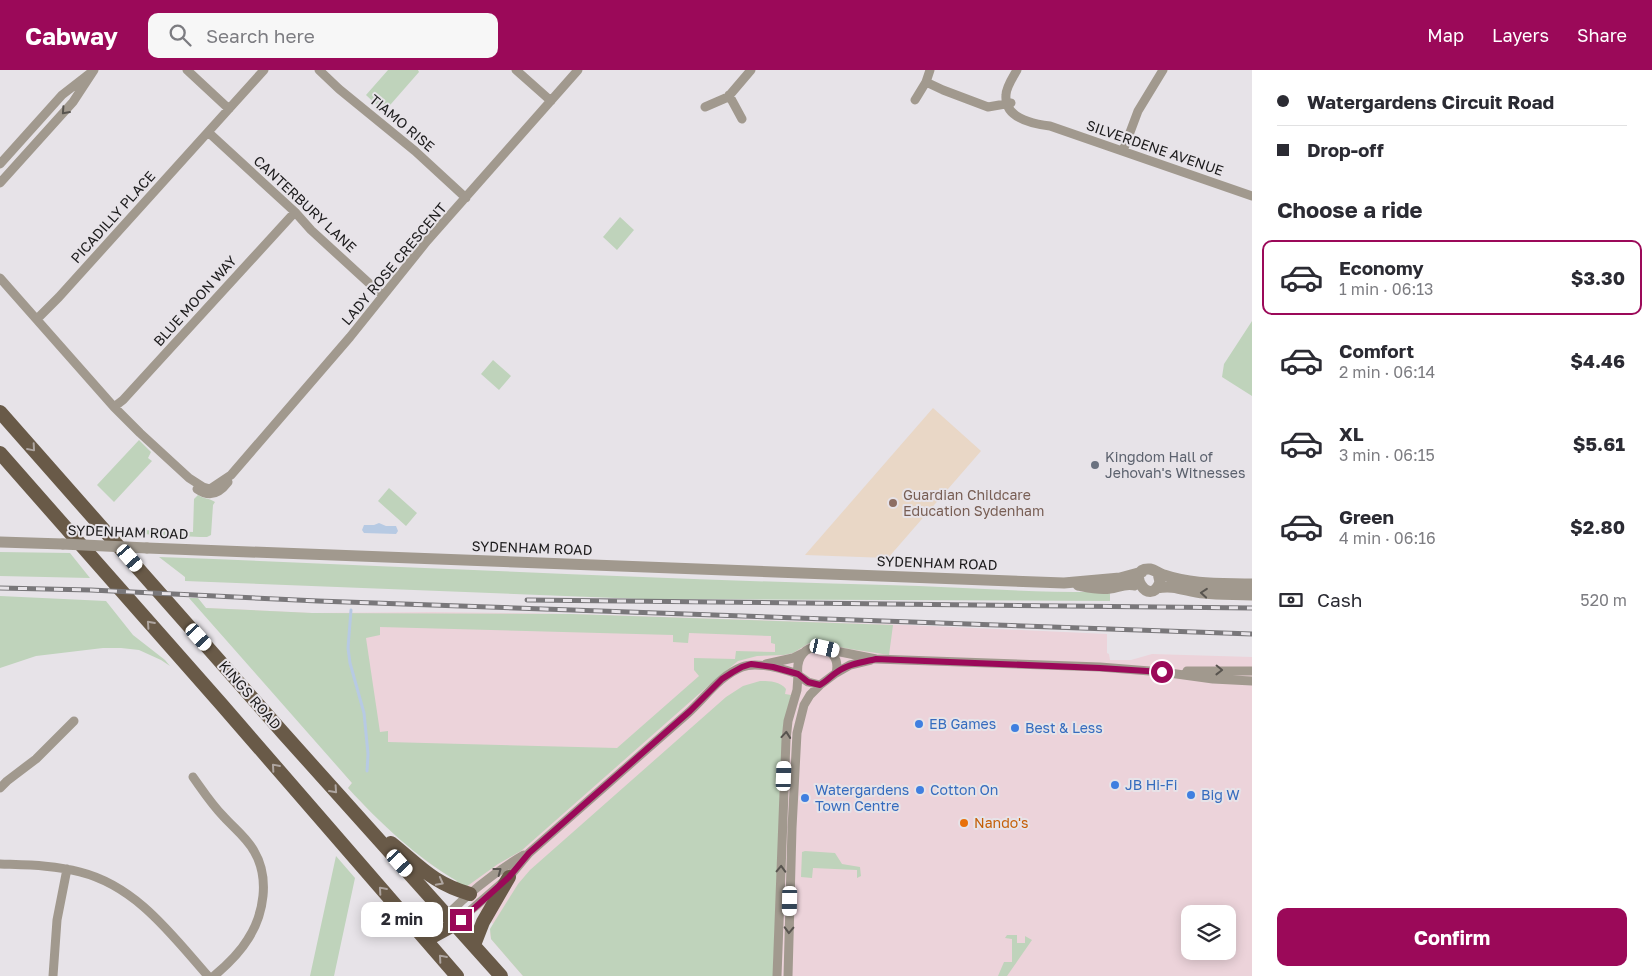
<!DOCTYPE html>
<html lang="en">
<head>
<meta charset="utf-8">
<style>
	body { margin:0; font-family:"Golos Text",sans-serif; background:#f7f7f7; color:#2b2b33; height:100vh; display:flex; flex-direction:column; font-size:19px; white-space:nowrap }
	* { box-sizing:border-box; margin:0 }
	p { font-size:16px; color:#7c7c81 }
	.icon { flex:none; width:28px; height:28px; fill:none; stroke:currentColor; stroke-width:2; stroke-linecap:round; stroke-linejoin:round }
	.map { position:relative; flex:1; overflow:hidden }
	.side { display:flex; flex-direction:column; background:#fff; width:400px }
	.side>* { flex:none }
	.hud { display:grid; align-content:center; height:110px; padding:0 25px; background:#fff }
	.fabs { position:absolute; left:1181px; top:835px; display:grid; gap:10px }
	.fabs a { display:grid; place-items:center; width:55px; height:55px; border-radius:10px; background:#fff; box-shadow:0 2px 12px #0003; font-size:25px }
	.end { position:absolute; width:22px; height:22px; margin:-11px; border:6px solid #9b0959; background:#fff; box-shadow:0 0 0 2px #fff }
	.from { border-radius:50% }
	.bubble { position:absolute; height:35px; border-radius:10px; background:#fff; box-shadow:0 2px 12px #0003; font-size:16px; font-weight:700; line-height:35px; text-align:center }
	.car { position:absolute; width:15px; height:30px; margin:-15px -8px; border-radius:6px; box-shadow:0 0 4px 1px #0007; background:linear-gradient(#fff 24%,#345 0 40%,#fff 0 76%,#345 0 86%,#fff 0) }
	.hud b { display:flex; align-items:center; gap:18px; height:48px; font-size:19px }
	.hud b+b { border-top:1px solid #e1e1e2 }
	.hud i { width:12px; height:12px; background:#2b2b33 }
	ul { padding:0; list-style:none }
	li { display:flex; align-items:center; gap:15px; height:75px; margin:0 10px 8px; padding:0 15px; border:2px solid transparent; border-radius:10px }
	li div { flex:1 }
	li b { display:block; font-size:19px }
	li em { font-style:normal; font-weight:700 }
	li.on { border-color:#9b0959 }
	li>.icon { width:45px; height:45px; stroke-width:1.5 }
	h2 { padding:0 25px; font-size:22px; line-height:60px }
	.pay { display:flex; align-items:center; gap:12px; height:55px; padding:0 25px; font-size:19px }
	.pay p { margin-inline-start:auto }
	.button { display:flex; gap:10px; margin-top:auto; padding:10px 25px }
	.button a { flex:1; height:58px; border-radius:10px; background:#9b0959; color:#fff; font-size:20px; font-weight:700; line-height:58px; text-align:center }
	header { display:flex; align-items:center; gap:30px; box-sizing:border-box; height:70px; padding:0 25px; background:#9b0959; color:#fff }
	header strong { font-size:24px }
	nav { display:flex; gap:28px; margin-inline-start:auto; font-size:18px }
	.search { width:350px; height:45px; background:#f7f7f7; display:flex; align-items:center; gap:12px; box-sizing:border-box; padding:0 18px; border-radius:10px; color:#7c7c81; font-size:19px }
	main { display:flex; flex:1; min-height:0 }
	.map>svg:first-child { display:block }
	.commercial { fill:#ecd3da; fill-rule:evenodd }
	.education { fill:#e9d7c6 }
	.green { fill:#bfd3bb; fill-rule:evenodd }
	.water { fill:#b7cae3 }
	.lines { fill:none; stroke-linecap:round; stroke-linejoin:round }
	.stream { stroke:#b7cae3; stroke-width:3 }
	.minor { stroke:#a1998e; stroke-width:9 }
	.tertiary { stroke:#a1998e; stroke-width:11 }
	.primary { stroke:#695a48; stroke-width:14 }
	.rail-casing { stroke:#79777a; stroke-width:5 }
	.rail { stroke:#e7e3e8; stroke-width:3; stroke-dasharray:9; stroke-linecap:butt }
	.tertiary-bridge { stroke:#a1998e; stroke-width:11 }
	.oneway { stroke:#58544f }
	.oneway2 { stroke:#aea5a0 }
	.route { stroke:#9b0959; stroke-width:6 }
	.worship-dot { fill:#6b7280; stroke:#e7e3e8; stroke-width:2 }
	.education-dot { fill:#8d6e63; stroke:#e7e3e8; stroke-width:2 }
	.shop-dot { fill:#3f7fe0; stroke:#e7e3e8; stroke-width:2 }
	.food-dot { fill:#e8710a; stroke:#e7e3e8; stroke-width:2 }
	.labels { text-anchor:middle; stroke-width:4; stroke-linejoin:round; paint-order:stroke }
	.street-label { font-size:14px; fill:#1c1b1c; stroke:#e7e3e8 }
	.worship-label { font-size:14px; fill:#5b616d; stroke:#e7e3e8; text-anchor:start }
	.education-label { font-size:14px; fill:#785e54; stroke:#e7e3e8; text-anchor:start }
	.shop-label { font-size:14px; fill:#366cbe; stroke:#e7e3e8; text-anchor:start }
	.food-label { font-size:14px; fill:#c56008; stroke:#e7e3e8; text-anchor:start }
</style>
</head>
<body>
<header>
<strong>Cabway</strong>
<div class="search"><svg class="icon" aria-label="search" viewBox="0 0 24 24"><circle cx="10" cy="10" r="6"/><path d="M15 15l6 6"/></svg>Search here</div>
<nav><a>Map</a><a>Layers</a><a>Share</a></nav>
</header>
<main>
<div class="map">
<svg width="1252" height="906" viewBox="0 0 1252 906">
	<rect width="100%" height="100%" fill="#e7e3e8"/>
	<path class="commercial" d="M206,538L312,543L432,542L571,544L909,555L1107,564V583L1109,584L1110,590H1131L1152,584L1252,587V906H523L491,869L490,863L493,854L455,816L457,811L426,791L368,739L348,718L352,713ZM1190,844H1228V881H1190Z"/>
	<path class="education" d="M933,338L981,381L888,488L805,485Z"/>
	<path class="green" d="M388,0H418L419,2L384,42L366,25Z
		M620,147L634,160L617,180L603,167Z
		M1252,251V326L1222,307L1224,294Z
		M493,290L511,306L499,320L481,304Z
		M139,370L151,382L148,388L152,391L114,432L97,415Z
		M389,418L417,443L406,456L378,431Z
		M198,425C204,429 209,428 215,432L213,435L211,465L207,467H200L141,464V460L193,462L194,429Z
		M0,482L70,483L90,508L0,506Z
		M159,487C402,496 644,509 886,515C960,517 1035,523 1110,522V531L641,529L185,511V507Z
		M0,526L106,531L133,565L165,590L170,596L161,590L139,580L121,578H103L36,586L0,598Z
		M189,528H198L206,538L312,543L571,544L893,555L889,585L844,578L824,572H811L793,583L784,585L757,586L738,591L717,608L521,781L498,794L466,817L455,816L457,811C417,788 379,752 348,718L352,713ZM380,557L673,565V572L688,573L689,563L771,566V573L775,574V582L736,581L735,589L694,588V600L699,606L617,678L388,672V661L380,662L366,568L380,565Z
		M760,611C768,611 780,611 786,619L785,624L791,625L783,658L773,906H523L491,869L490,859L493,854L518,814L530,800L726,627L743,616Z
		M805,781L835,783L842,794L860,797L861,806L857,808V800L813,798L812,808L801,807L802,782Z
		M336,786L355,808L334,906H310Z
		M1007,865H1017V873H1025V866L1032,870L1007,906H998L1004,892H1012V869L1005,868Z"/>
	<path class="water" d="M379,453L386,456H396L398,461L396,464L364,463L362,460L364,455H374Z"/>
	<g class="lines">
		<path class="stream" d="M351,540L348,578L350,593L364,643L368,684L367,701"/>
		<path class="minor" d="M187,0L229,39
			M319,0L339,19L415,81L466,128
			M516,0L551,31
			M1017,0C1013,7 1006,17 1006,25C1004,48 1033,54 1050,56L1252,126
			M926,12L943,20L988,37L1011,33
			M729,25L742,49
			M915,30L926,12L930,0
			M705,37L728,27L751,0
			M208,62L295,142L311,160L383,226
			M1123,81L1138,41L1163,0
			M0,94L62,25L89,4
			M0,113L73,32L94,0
			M0,208L114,337L140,363L189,408L203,417L210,419L231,405L350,267L427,171L578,0
			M37,249L59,227L264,0
			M114,337L123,330L295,142
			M197,419C210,428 219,424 228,412
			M825,579L876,589L1100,597L1162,602L1213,609L1252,611
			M766,594L793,588L803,583
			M1187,601H1252
			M836,603C844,572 793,565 798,605L808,612L820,615L836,603L850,595L871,590
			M193,707C203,721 212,735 224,747C234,758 247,768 254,781C270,808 264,844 248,869C239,884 227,895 214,906
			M0,718L7,711L36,689L74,651
			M0,794C27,795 54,795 80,802C136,816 171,864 208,906
			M447,845C470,822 496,801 524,785
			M455,854L509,807L529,783C582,737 634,690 687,644C705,628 719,606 742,597C757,591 783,599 798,604
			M53,906L57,850L67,799
			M777,906L786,670L788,651L797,620L798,605
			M788,906L792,758L797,663L804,635L810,625L820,615"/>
		<path class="tertiary" d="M0,472L63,474
			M147,478L1064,513L1120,508L1142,502
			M1158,503L1160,512C1149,540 1124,497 1150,499C1155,500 1160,504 1164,505C1193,515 1222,513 1252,514
			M1078,515C1088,517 1099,520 1110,518C1118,517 1125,513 1134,515
			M1157,518C1175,514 1187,522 1204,523C1220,525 1236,524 1252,525"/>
		<path class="primary" d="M0,342L284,664L501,906
			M0,383L222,635L457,906
			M391,773C420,796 432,813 470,824
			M426,870L455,854
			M474,875L483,852L509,807"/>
		<defs>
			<path id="rail" d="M0,518L91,520L318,531L1252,564
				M527,530L1252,538"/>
		</defs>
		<use href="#rail" class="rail-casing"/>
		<use href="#rail" class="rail"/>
		<path class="tertiary-bridge" d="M63,474L147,478"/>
	</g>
	<defs><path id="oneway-chevron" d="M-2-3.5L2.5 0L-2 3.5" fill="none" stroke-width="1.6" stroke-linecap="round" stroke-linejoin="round" transform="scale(1.25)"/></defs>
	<g class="oneway">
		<use href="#oneway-chevron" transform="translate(65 41) rotate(132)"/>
		<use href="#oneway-chevron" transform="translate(1204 523) rotate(-175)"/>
		<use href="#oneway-chevron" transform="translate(1219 600) rotate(1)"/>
		<use href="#oneway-chevron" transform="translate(786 665) rotate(-85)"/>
		<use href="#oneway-chevron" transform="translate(781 799) rotate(-88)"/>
		<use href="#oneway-chevron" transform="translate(498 801) rotate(-37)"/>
		<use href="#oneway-chevron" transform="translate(789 860) rotate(92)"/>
	</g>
	<g class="oneway2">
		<use href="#oneway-chevron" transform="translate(32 378) rotate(49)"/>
		<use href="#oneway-chevron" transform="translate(150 554) rotate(-132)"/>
		<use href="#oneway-chevron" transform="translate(275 697) rotate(-131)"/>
		<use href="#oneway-chevron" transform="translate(334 720) rotate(48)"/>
		<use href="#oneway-chevron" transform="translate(440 812) rotate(28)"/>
		<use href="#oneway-chevron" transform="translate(382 820) rotate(-131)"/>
		<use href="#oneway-chevron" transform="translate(442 888) rotate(-131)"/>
	</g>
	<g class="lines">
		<path class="route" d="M461,850L509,807L529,783L690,641L722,609L733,602L742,597L751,594L773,597L798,604L808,612L820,615C827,611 831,606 837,602C848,594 863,592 876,589L1100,598L1162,602"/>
	</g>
	<circle class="worship-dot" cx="1095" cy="395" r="5"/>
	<circle class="education-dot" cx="893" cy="433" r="5"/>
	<g class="shop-dot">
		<circle cx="919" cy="654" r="5"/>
		<circle cx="1015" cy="658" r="5"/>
		<circle cx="1115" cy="715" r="5"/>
		<circle cx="920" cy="720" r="5"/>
		<circle cx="1191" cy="725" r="5"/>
		<circle cx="805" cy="728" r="5"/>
	</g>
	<circle class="food-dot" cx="964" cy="753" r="5"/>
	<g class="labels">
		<g class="street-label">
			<text transform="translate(402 53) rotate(40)" y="5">TIAMO RISE</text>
			<text transform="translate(1155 78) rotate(19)" y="5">SILVERDENE AVENUE</text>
			<text transform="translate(305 134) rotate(43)" y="5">CANTERBURY LANE</text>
			<text transform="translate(113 147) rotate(-48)" y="5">PICADILLY PLACE</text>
			<text transform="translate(394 194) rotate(-50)" y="5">LADY ROSE CRESCENT</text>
			<text transform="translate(195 231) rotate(-48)" y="5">BLUE MOON WAY</text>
			<text transform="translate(128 462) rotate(2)" y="5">SYDENHAM ROAD</text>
			<text transform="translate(532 478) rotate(2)" y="5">SYDENHAM ROAD</text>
			<text transform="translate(937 493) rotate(2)" y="5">SYDENHAM ROAD</text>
			<text transform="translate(250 625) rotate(49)" y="5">KINGS ROAD</text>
		</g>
		<g class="worship-label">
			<text x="1105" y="392">Kingdom Hall of<tspan x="1105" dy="16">Jehovah's Witnesses</tspan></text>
		</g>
		<g class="education-label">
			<text x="903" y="430">Guardian Childcare<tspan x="903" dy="16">Education Sydenham</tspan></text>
		</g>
		<g class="shop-label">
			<text x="929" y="659">EB Games</text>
			<text x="1025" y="663">Best &amp; Less</text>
			<text x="1125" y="720">JB Hi-Fi</text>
			<text x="815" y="725">Watergardens<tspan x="815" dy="16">Town Centre</tspan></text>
			<text x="930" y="725">Cotton On</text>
			<text x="1201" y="730">Big W</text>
		</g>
		<g class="food-label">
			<text x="974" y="758">Nando's</text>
		</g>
	</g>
</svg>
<div class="fabs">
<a><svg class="icon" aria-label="layers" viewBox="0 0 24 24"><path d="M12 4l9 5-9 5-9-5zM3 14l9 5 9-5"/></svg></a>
</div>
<i class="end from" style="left:1162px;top:602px"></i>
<i class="end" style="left:461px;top:850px"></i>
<div class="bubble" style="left:361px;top:832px;width:82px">2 min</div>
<i class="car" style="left:130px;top:488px;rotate:139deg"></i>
<i class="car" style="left:199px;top:567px;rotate:138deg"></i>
<i class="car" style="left:825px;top:578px;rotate:103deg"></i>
<i class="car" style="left:784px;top:706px;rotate:2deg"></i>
<i class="car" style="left:400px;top:793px;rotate:138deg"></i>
<i class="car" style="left:790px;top:831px;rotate:181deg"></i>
</div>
<section class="side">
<div class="hud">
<b><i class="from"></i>Watergardens Circuit Road</b>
<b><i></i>Drop-off</b>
</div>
<h2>Choose a ride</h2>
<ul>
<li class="on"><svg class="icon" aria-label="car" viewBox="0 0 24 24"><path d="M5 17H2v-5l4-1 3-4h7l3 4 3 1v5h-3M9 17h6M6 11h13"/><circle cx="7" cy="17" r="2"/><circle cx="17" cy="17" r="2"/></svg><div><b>Economy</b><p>1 min · 06:13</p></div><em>$3.30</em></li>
<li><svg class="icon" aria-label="car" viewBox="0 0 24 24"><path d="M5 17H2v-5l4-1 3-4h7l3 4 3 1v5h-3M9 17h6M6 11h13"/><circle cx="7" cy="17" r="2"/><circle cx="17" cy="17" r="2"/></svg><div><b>Comfort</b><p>2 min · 06:14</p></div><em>$4.46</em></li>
<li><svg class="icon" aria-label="car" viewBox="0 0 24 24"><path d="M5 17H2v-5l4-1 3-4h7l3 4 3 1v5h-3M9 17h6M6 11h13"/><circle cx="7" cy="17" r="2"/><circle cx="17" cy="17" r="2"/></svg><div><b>XL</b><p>3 min · 06:15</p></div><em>$5.61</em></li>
<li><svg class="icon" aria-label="car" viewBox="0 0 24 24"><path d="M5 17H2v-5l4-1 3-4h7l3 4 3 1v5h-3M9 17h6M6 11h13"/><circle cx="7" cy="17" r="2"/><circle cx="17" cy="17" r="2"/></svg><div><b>Green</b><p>4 min · 06:16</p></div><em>$2.80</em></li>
</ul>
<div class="pay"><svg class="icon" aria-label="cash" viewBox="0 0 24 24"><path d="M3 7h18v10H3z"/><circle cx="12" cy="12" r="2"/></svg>Cash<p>520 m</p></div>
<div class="button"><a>Confirm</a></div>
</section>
</main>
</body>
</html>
